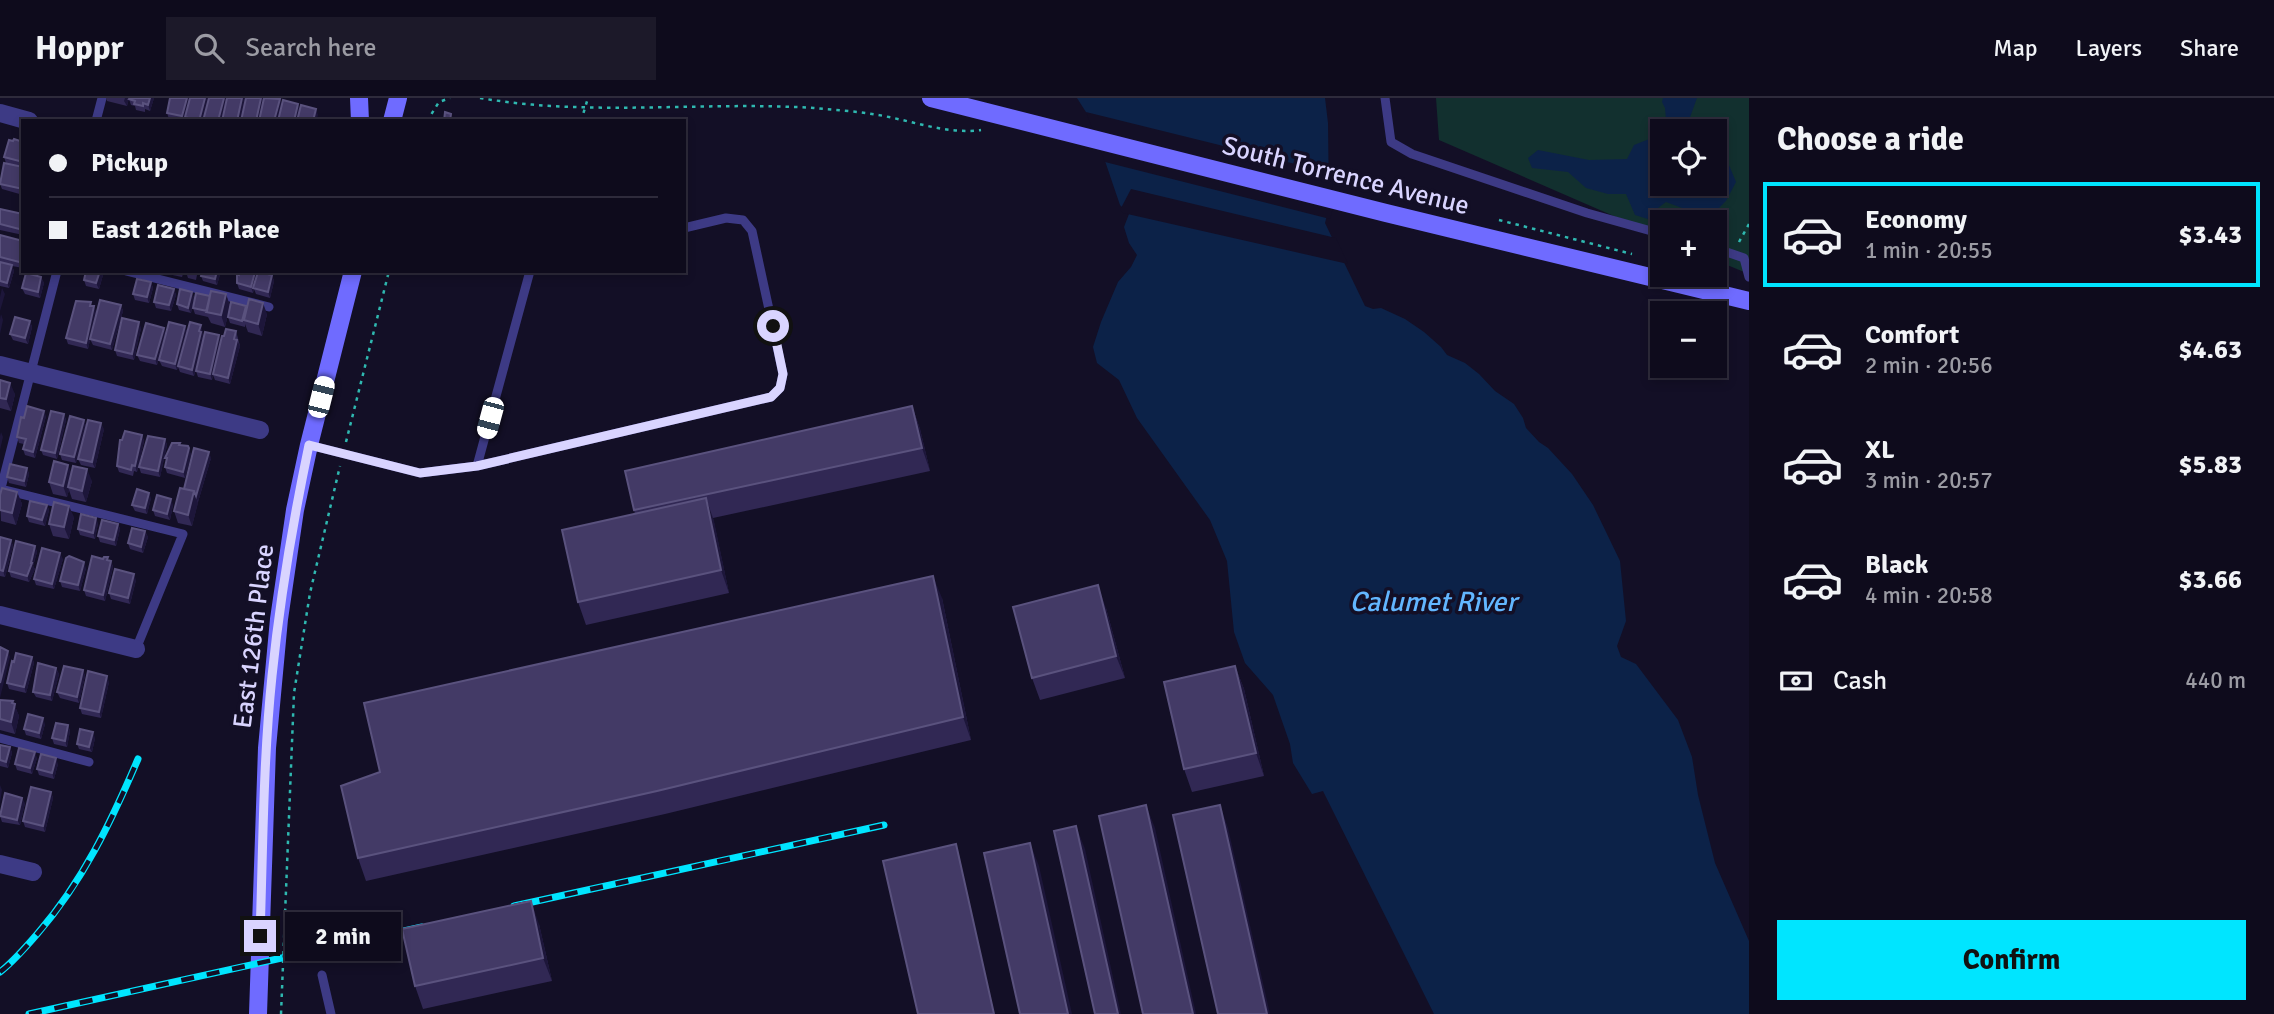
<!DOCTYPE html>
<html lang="en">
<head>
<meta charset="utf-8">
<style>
	body { margin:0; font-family:Signika,sans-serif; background:#1c1929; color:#f1f3f6; height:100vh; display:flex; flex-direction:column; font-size:26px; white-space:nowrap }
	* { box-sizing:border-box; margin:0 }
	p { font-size:23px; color:#9b9ba3 }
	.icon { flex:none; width:38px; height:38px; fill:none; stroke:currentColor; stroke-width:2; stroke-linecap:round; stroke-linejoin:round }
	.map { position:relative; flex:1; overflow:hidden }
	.side { display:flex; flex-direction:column; background:#0e0b1c; width:525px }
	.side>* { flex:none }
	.hud { position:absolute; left:21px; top:21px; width:665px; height:154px; border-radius:0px; box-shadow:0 4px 10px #0003,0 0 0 2px #2e2b3b; display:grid; align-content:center; height:154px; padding:0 28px; background:#0e0b1c }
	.controls { position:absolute; left:1650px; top:21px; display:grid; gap:14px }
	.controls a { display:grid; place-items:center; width:77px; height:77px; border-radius:0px; background:#0e0b1c; box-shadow:0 4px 10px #0003,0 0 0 2px #2e2b3b; font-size:35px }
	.end { position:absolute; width:32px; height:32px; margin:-16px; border:9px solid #d9d4ff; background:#111; box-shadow:0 0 0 4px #111 }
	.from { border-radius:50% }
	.bubble { position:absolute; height:49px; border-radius:0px; background:#0e0b1c; box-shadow:0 4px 10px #0003,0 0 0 2px #2e2b3b; font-size:23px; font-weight:700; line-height:49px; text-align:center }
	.car { position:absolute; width:21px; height:42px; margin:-21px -10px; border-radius:9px; box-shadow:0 0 5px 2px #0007; background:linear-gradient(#fff 24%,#345 0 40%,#fff 0 76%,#345 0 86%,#fff 0) }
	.hud b { display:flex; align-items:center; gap:24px; height:66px; font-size:26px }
	.hud b+b { border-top:2px solid #2e2b3b }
	.hud i { width:18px; height:18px; background:#f1f3f6 }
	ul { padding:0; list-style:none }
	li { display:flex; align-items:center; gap:21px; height:105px; margin:0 14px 10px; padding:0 14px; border:4px solid transparent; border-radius:0px }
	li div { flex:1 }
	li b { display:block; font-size:26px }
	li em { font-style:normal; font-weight:700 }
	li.on { border-color:#00e5ff }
	li>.icon { width:63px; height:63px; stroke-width:1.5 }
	h2 { padding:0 28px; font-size:32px; line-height:84px }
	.pay { display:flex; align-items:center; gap:18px; height:77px; padding:0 28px; font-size:26px }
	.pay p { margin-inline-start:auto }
	.cta { display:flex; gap:14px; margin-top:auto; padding:14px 28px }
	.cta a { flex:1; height:80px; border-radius:0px; background:#00e5ff; color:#111; font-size:28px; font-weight:700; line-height:80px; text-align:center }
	header { display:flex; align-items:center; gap:42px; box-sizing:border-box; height:98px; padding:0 35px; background:#0e0b1c; border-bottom:2px solid #2e2b3b }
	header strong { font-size:33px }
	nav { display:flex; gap:38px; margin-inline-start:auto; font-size:24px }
	.search { width:490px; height:63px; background:#1c1929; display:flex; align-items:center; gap:18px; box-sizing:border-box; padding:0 24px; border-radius:0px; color:#9b9ba3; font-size:26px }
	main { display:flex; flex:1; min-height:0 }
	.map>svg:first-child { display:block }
	.green { fill:#12302f; fill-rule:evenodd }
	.water { fill:#0c2248 }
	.pier { fill:#130f26 }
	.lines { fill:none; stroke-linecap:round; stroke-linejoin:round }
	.path { stroke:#2fb8b0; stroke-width:2.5; stroke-dasharray:3.5 5; stroke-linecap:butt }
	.lane { stroke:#3d3a85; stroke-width:9 }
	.street { stroke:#3d3a85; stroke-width:18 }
	.secondary { stroke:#6f6bff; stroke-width:18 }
	.rail-casing { stroke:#00e5ff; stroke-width:7 }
	.rail { stroke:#130f26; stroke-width:4.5; stroke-dasharray:13; stroke-linecap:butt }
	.path-bridge { stroke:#2fb8b0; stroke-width:2.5; stroke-dasharray:3.5 5; stroke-linecap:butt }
	.wall { fill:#312854 }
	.shaded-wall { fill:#1d163a }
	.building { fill:#433a66; stroke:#5a527e; stroke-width:2 }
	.route { stroke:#d9d4ff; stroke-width:9 }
	.labels { text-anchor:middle; stroke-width:7; stroke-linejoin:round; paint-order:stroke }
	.street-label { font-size:26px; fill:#d9d4ff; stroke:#130f26 }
	.water-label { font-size:28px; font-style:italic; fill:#62b6ff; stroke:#130f26 }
</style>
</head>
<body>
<header>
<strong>Hoppr</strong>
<div class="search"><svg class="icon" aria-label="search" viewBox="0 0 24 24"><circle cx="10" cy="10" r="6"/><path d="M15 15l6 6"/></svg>Search here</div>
<nav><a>Map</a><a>Layers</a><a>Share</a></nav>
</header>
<main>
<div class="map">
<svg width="1749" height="916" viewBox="0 0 1749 916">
	<rect width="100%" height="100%" fill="#130f26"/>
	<path class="green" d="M1436,0H1749V176L1715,162V124H1662V139L1439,42ZM1662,33H1715V86H1662Z"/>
	<path class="water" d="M1077,0H1325L1328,25L1329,109L1325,125L1365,208L1373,211L1381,210L1405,221L1424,234L1441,249L1447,257L1465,265L1479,276L1495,293L1514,306L1523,320L1526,330L1539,344L1548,350L1572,376L1593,407L1620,463L1626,523L1617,548L1621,559L1636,566L1678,622L1692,659L1698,697L1715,765L1749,843V916H1434L1323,693L1312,696L1293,665L1290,646L1273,597L1245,565L1234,534L1227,463L1210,422L1137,320L1119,282L1097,265L1093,249L1101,224L1118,184L1131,169L1137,157L1129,145L1124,129L1129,116L1120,107L1091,22Z
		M1663,0H1697L1689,22L1702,33H1667L1665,10L1662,4Z
		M1662,36V86H1715V46L1729,67L1736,84L1726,103L1709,120L1666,104L1658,110L1660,121L1651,122L1635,117L1626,96H1608L1586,90L1568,74L1532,70L1528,60L1538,52L1589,62L1627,61L1634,47Z"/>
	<path class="pier" d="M1086,14L1332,75L1333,110L1330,121L1105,64Z
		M1131,91L1336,140L1348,166L1123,115L1120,112Z"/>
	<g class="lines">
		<path class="path" d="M480,0C590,19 703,3 814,10C833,12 853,13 872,16C908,21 945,37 981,32
			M427,23L439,4L450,0
			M1499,122L1632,156
			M1739,144L1749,126
			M1720,178L1727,166
			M346,344L389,173
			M281,916L294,595L310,495L340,368"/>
		<path class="lane" d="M1385,0L1391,44L1412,56L1587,115L1662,136
			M96,23L102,0
			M1715,150L1744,160L1749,179
			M126,173L269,209
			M309,347L420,375L477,368L771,299L780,290L783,276L752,133L743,122L726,120L684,130
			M477,368L530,173
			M1,391L183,436L136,551
			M0,394L57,173
			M0,640L89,664
			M322,877L331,916"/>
		<path class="street" d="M0,15L29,23
			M0,267L260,332
			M0,517L136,551
			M0,766L33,774"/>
		<path class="secondary" d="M359,0L360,23
			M931,0L1386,115L1749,203
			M392,23L398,0
			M258,916L267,650L279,521L295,412L309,347L353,173"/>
		<defs>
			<path id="rail" d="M514,808L884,727
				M0,874C14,863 26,849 38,835C83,783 111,724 138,661
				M29,916L422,829"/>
		</defs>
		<use href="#rail" class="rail-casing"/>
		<use href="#rail" class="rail"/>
		<path class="path-bridge" d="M581,23L588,0"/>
	</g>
	<path class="wall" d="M106,0H129L127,8L107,3Z
		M154,0L150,13L145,11V14L136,12L135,8L131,7L129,1Z
		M167,15L222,23H186L185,20V23H178L169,21Z
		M13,43L23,44V97L2,91L0,86V84L21,69L6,65L4,59Z
		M0,111L23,116V137L0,132Z
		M0,137L23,143V170L12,168L14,173L9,190L0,188Z
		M86,173H101L103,177L99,191L86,188L84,182Z
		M167,173H184L182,179L168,176Z
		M202,173H221L217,187L203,183L201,178Z
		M186,174L197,177L196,182L188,180Z
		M272,177L274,183L270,200L256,196L254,191L253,195L239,191L237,185L257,179Z
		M41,179L44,185L40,200L25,196L22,190Z
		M151,184L153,190L149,205L135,202L133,196Z
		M174,191L176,197L171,213L156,210L154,204Z
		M192,194L194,200L191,215L179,212L177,206Z
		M226,196L230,208L225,229L211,225L208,219L195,216L193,210L210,198Z
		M121,207L123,213L112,252L93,247L90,241Z
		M93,208L96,214L88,251L68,246L66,240Z
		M247,211L267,216L262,238L248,234L245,226V229L230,225L228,219Z
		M30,223L32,229L28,246L13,242L10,236Z
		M185,228L187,234L203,233L202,235L203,239L221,243L224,238L236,233L240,248L230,286L215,282L213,277L212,282L198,279L196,273L201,251L194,278L180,274L178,269L177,272L162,268L159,262Z
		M141,230L134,262L117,258L115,252Z
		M164,230L166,236L157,267L140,263L137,257Z
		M0,282L15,296L11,313L0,310Z
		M912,308L920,331L930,373L713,420L729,495L586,527L578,504L635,416L634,412Z
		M64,316L66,322L57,361L43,357L41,352Z
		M46,318L35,360L25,357L23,351L24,346L19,345L17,339L24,320Z
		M84,322L86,328L76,365L62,362L60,356Z
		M104,331L95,370L81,367L78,361Z
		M142,337L144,343L137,374L134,373L133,378L119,374L117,368L122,342Z
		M165,341L167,347L160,379L141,375L139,369Z
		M180,345V347L191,356L185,380L167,375L165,369L167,363L165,360Z
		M211,360L198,404L192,428L178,425L174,413L184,391Z
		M27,370L29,376L26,389L9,385L7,379Z
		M71,375L92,383L86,404L72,401L69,392L67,399L53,396L49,384Z
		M17,394L22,406L16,427L1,423L0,397Z
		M151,400L147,416L135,413L132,407Z
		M47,407L49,412L45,428L29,424L27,418Z
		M173,407L170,422L155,418L153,412Z
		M74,419L69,441L53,438L49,426Z
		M98,425L95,441L80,437L78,431Z
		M118,426L120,431L116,448L100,444L98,438Z
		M145,433L148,439L143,455L130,451L128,445Z
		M0,439L11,442L13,448L5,479L0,478Z
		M35,448L37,454L33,468L35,471L29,484L11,479L9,473Z
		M63,461L54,491L36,487L34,481Z
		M109,462L111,463L113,469L105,503L86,498L84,492Z
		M86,470L80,493L62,489L60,483Z
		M136,482L130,506L111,501L109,495Z
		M942,500L971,642L665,716L366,783L358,760Z
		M1106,510L1125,580L1040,602L1032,580Z
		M32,559L34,565L26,595L9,591L7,585L14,564Z
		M1235,568L1244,591L1264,678L1192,694L1184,671Z
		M56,570L59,576L52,603L36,599L33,594Z
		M83,572L85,578L79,605L60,600L57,594Z
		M109,584L101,620L82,616L80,610Z
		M14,606L19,618L15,636L0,632V621Z
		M45,626L41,641L26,637L24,631Z
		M68,627L70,633L67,649L54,646L52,640Z
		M95,640L92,654L79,651L77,646Z
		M0,647L10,649L12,655L8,670L0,668Z
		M37,660L32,676L17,672L15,666Z
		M58,666L54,681L39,677L37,671Z
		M51,694L53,700L45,734L25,729L23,723Z
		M25,705L20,727L2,724L0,718Z
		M539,826L552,883L423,911L415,888Z"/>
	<path class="shaded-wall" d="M125,0H129L127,8L124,3Z
		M150,0H154L150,13L148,7Z
		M187,0H190L185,23H184L182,18Z
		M205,0H209L203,23H199Z
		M224,0H228L222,23H218Z
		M242,0H246L241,23H237Z
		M261,0H263L264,3L259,23H256Z
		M280,1L282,7L278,23H274Z
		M298,6L300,12L297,23H294Z
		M316,11L318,17L316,23H313Z
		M12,167L14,173L9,190L7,185Z
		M100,173H101L103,177L99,191L96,185Z
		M217,173H221L217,187L215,181Z
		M255,174L257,180L253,195L251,189Z
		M272,177L274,183L270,200L268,194Z
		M41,179L44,185L40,200L38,194Z
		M151,184L153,190L149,205L147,199Z
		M2,190L5,196L0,213V199Z
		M174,191L176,197L171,213L169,207Z
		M192,194L194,200L191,215L188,210Z
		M226,196L230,208L225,229L221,217Z
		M263,205L267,216L262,238L258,226Z
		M121,207L123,213L112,252L110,246Z
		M94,208L96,214L88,251L86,245Z
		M1,216L3,222L0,236V221Z
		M30,223L32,229L28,246L25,240Z
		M139,224L141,230L134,262L132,256Z
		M201,227L204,240L194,278L192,272Z
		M185,228L187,234L177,272L175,266Z
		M164,230L166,236L157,267L155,261Z
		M219,237L221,243L212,282L210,276Z
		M237,242L240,248L230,286L228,280Z
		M10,285L15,296L11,313L6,301Z
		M912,308L920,331L930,373L922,350Z
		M44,313L46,318L35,360L33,354Z
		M64,316L66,322L57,361L55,355Z
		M84,322L86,328L76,365L74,359Z
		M101,325L104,331L95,370L92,364Z
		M1,334L3,339L0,352V338Z
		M142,337L144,343L137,374L135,368Z
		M165,341L167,347L160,379L158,373Z
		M189,350L191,356L185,380L183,374Z
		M209,354L211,360L198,404L196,398Z
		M68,367L73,378L68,389L69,392L67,399L63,388Z
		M27,370L29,376L26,389L24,383Z
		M87,371L92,383L86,404L82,393Z
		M194,393L198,405L192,428L188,417Z
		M17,394L22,406L16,427L12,415Z
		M149,395L151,400L147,416L145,410Z
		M706,400L714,423L729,495L721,472Z
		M171,401L173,407L170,422L167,416Z
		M47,407L49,412L45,428L42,422Z
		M69,408L74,419L69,441L64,429Z
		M96,420L98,425L95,441L93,435Z
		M118,426L120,431L116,448L114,442Z
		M145,433L148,439L143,455L141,449Z
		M11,442L13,448L5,479L3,473Z
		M35,448L37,454L33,468L35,471L29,484L27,478Z
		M60,455L63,461L54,491L52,486Z
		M111,463L113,469L105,503L103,497Z
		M84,464L86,470L80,493L78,487Z
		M134,476L136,482L130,506L128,500Z
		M933,478L942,500L971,642L963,619Z
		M1098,487L1106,510L1125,580L1116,558Z
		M8,553L10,559L0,600V585Z
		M32,559L34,565L26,595L24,589Z
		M1235,568L1244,591L1264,678L1256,655Z
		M56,570L59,576L52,603L50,597Z
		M83,572L85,578L79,605L77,599Z
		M107,578L109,584L101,620L99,614Z
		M13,603L19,618L15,636L11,624Z
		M43,620L45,626L41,641L39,635Z
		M68,627L70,633L67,649L65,643Z
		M93,634L95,640L92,654L89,649Z
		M10,649L12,655L8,670L6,664Z
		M35,654L37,660L32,676L30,670Z
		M56,660L58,666L54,681L52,675Z
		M0,687L2,692L0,705Z
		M51,694L53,700L45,734L43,728Z
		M22,700L25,705L20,727L17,722Z
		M1146,707L1155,730L1196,916H1193Z
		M1220,707L1228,730L1270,916H1267Z
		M1076,728L1085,751L1121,916H1118Z
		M1030,745L1039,768L1072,916H1068Z
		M956,746L958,752L994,916Z
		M531,803L539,826L552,883L543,860Z"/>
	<path class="building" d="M130,0H150L148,7L143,5V8L134,6L135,3L129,1Z
		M170,0H187L182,18L167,15Z
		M190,0H205L199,23L185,19Z
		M209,0H224L218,23H203Z
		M227,0H242L237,23H222Z
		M246,0H261L256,23H241Z
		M264,0L280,1L274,23H259Z
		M283,2L298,6L294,23H278Z
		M301,7L316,11L313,23H297Z
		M445,14L451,16L450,23H444Z
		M14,41L23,44V64L4,59L9,42L13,43Z
		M4,65L23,69V91L0,86Z
		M0,111L23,116V132L0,126Z
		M0,137L23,143V165L0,159Z
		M0,164L12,167L7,185L0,183Z
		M86,173H100L96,185L84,182Z
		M202,173H217L215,181L201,178Z
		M240,173L255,174L251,189L237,185V176L239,177Z
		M258,174L272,177L268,194L253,190Z
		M26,175L41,179L38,194L22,190Z
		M137,181L151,184L147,199L133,196Z
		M158,187L174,191L169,207L154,204Z
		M180,191L192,194L188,210L177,206Z
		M211,193L226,196L221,217L206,214Z
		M196,195L210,198L207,213L193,210Z
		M249,201L263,205L258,226L244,222Z
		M100,202L121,207L110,246L90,241Z
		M76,203L91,204L90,208H94L86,245L66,240Z
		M231,204L246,208L242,223L228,219Z
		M15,219L30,223L25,240L10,236Z
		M122,220L139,224L132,256L115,252Z
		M169,224L185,228L175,266L159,262Z
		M190,224L201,227L199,233L201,234L192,272L178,268Z
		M146,225L164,230L155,261L137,257Z
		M226,231L236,233L234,241L237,242L228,280L213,276L222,238H224Z
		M205,234L219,237L210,276L196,273Z
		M0,282L10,285L6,301L0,300Z
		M27,308L44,313L33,354L23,351L26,341L17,339L21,319L24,320Z
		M912,308L922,350L634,412L625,373Z
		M51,313L64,316L55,355L41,352Z
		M70,318L84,322L74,359L60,356Z
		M88,322L101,325L92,364L78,361Z
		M125,333L142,337L135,368L132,367L131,372L117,368L120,342H122Z
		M148,338L165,341L158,373L139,369Z
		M172,345H180L179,347L188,348L189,350L183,374L165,369L167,360H165Z
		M194,350L209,354L196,398L194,393L184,391Z
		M54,363L68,367L63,388L49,384Z
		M10,366L27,370L24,383L7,379Z
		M73,368L87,371L82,393L68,389Z
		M2,390L17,394L12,415L0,412V397Z
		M180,390L194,393L188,417L174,413Z
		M137,391L149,395L145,410L132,407Z
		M157,397L171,401L167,416L153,412Z
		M706,400L721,472L578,504L562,432Z
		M30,403L47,407L42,422L27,418Z
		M54,404L69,408L64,429L49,426Z
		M81,416L96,420L93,435L78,431Z
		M102,422L118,426L114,442L98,438Z
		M132,430L145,433L141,449L128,445Z
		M0,439L11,442L3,473L0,472Z
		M16,443L35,448L31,465H32L27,478L9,473Z
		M42,450L60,455L52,486L34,481Z
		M69,458L84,464L78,487L60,483L66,460Z
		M92,458L103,461L104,459H108L107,462L111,463L103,497L84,492Z
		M115,471L134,476L128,500L109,495Z
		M933,478L963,619L657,693L358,760L341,688L380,674L364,605Z
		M1098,487L1116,558L1032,580L1013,509Z
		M0,549L8,553L0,585Z
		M16,555L32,559L24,589L7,585L12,563L14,564Z
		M38,565L56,570L50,597L33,594Z
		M64,568L83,572L77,599L57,594Z
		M1235,568L1256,655L1184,671L1164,584Z
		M88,573L107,578L99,614L80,610Z
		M0,602L13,603L12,605L15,606L11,624L0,621Z
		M28,616L43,620L39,635L24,631Z
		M56,625L68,627L65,643L52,640Z
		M80,631L93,634L89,649L77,646Z
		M0,647L10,649L6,664L0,662Z
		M19,650L35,654L30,670L15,666Z
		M41,656L56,660L52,675L37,671Z
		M31,689L51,694L43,728L23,723Z
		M5,695L22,700L17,722L0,718Z
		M1146,707L1193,916H1143L1099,718Z
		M1220,707L1267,916H1218L1173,717Z
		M1076,728L1118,916H1095L1054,733Z
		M1030,745L1068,916H1020L984,755Z
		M956,746L994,916H918L883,763Z
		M531,803L543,860L415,888L402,831Z"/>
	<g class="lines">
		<path class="route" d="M260,838C263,751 263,664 272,578C280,500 293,423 309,347L420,375L477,368L771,299L780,290L783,276L773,228"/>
	</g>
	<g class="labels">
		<g class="street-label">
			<text transform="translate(1346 77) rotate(14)" y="9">South Torrence Avenue</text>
			<text transform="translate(253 538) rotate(-83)" y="9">East 126th Place</text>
		</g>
		<g class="water-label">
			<text x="1433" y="513">Calumet River</text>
		</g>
	</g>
</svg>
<div class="controls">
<a><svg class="icon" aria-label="locate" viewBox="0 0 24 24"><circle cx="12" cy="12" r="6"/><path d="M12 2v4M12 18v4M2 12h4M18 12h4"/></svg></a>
<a>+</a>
<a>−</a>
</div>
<i class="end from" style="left:773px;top:228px"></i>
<i class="end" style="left:260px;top:838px"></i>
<div class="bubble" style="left:285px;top:814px;width:116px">2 min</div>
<i class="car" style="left:321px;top:299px;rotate:14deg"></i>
<i class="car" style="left:490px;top:320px;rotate:195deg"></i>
<div class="hud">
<b><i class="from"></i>Pickup</b>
<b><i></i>East 126th Place</b>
</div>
</div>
<section class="side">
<h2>Choose a ride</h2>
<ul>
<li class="on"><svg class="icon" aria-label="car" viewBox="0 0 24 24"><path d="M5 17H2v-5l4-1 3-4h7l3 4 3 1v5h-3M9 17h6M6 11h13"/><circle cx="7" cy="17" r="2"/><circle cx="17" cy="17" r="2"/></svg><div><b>Economy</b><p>1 min · 20:55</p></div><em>$3.43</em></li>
<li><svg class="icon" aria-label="car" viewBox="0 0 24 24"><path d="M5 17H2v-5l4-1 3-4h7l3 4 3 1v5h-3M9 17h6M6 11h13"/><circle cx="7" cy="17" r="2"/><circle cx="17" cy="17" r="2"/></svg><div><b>Comfort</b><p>2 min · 20:56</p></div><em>$4.63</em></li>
<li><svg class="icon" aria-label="car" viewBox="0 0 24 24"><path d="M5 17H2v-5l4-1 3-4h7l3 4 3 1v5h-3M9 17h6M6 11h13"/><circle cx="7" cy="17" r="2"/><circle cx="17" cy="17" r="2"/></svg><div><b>XL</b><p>3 min · 20:57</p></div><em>$5.83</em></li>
<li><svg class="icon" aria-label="car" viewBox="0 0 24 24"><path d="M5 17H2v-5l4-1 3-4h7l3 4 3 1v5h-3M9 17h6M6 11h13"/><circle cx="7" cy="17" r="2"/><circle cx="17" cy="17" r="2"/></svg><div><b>Black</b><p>4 min · 20:58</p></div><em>$3.66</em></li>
</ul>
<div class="pay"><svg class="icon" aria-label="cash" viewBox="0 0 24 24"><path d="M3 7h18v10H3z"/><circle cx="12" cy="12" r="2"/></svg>Cash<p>440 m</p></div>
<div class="cta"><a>Confirm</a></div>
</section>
</main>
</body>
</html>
